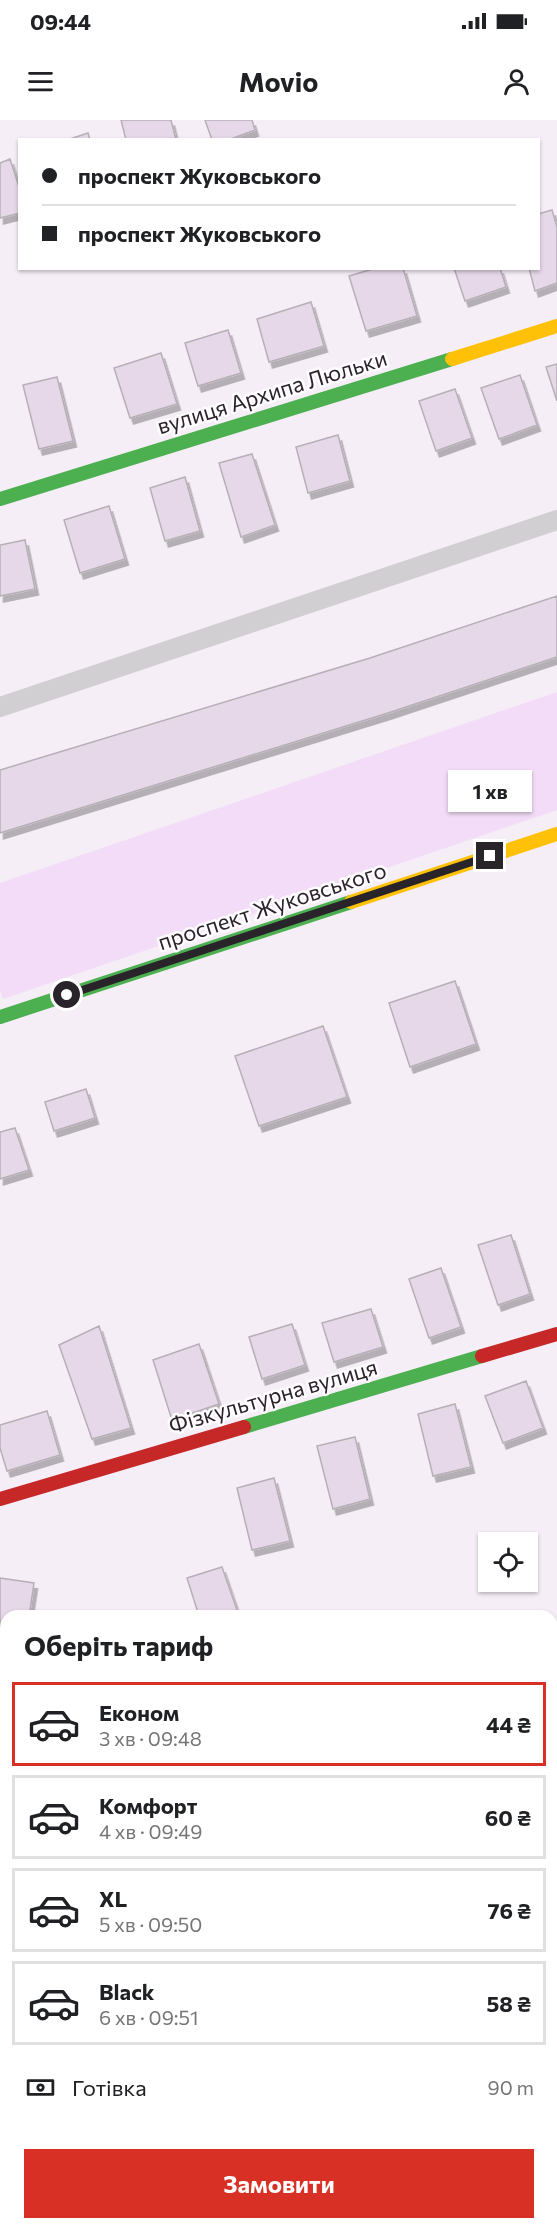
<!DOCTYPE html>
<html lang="uk">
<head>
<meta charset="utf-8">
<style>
	body { margin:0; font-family:Commissioner,sans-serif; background:#f6f6f6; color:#202124; height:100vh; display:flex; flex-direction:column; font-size:22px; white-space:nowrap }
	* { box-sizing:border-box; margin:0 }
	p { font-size:20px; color:#757577 }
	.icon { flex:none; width:33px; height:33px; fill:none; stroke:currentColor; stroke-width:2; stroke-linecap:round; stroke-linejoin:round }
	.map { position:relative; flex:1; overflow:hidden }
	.drawer { position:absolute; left:0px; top:1490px; width:558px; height:620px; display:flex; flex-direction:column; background:#fff; border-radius:18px 18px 0 0; box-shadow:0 2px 4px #0004 }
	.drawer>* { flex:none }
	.banner { position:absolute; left:18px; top:18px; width:522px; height:132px; border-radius:0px; box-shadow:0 2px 4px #0004; display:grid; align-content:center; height:132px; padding:0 24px; background:#fff }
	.buttons { position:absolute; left:478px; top:1412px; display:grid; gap:12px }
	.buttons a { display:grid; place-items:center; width:60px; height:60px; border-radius:0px; background:#fff; box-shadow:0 2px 4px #0004; font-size:30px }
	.end { position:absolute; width:27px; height:27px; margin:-14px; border:8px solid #292429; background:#fff; box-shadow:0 0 0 3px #fff }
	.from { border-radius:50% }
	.bubble { position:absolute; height:42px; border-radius:0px; background:#fff; box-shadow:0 2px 4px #0004; font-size:20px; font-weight:700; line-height:42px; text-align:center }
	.banner b { display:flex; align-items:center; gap:21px; height:57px; font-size:22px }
	.banner b+b { border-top:2px solid #e0e0e0 }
	.banner i { width:15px; height:15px; background:#202124 }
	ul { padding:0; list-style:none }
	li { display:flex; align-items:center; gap:18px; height:84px; margin:0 12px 9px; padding:0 12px; border:3px solid #e0e0e0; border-radius:0px }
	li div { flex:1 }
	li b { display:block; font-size:22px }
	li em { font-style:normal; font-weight:700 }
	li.on { border-color:#d93025 }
	li>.icon { width:54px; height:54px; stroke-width:1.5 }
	h2 { padding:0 24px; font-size:27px; line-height:72px }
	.pay { display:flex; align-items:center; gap:15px; height:66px; padding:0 24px; font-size:22px }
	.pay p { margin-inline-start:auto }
	.action { display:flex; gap:12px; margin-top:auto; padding:12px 24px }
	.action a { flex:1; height:69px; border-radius:0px; background:#d93025; color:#fff; font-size:24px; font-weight:700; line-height:69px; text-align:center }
	.status { display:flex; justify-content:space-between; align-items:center; height:42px; padding:0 30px; background:#fff; direction:ltr }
	.status svg { height:16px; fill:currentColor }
	header { display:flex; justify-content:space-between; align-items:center; height:78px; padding:0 24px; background:#fff; font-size:27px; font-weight:700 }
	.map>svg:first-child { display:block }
	.green { fill:#f3dcf7 }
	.building { fill:#e7d8e9; stroke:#b6b0b6; stroke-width:1.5; filter:url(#shadow) }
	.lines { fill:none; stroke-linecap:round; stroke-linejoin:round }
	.lane { stroke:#d1cfd1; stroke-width:20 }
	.street { stroke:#d1cfd1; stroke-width:33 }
	.fast { stroke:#4caf50; stroke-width:14 }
	.slow { stroke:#ffc107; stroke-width:14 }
	.jam { stroke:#c62828; stroke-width:14 }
	.route { stroke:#292429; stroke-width:8 }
	.labels { text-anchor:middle; stroke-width:5; stroke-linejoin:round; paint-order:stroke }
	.street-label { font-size:22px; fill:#292429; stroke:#fffcff }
</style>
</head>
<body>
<div class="status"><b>09:44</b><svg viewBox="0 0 49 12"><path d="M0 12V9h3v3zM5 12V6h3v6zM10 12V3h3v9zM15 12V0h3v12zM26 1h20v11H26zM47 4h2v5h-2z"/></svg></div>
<header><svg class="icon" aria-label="menu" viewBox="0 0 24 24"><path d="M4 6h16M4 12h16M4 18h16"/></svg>Movio<svg class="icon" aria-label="person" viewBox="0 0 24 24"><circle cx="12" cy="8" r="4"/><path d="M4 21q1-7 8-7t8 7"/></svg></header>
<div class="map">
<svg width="557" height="2108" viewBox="0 0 557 2108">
	<defs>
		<filter id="shadow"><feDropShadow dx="3.5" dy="6" stdDeviation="0" flood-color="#0004"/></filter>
	</defs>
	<rect width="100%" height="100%" fill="#f5eef6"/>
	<path class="green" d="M557,572V690L3,879L0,870V763Z"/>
	<path class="building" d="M121,0H171L176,20H126Z
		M205,0H252L255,10L228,20H212Z
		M88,13L90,20H67Z
		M10,39L20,70V93L0,98V43Z
		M552,90L557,107V163L535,171L529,148H538V94Z
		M376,148H403L417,196L366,211L349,156Z
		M454,148H500L506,167L465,181Z
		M311,182L324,226L269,242L257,199Z
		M228,210L241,253L198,266L185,223Z
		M161,233L177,284L130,298L114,248Z
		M557,244V281L546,247Z
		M520,255L537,305L499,319L481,268Z
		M57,257L73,321L39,329L23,265Z
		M455,269L472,318L436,331L419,281Z
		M338,315L350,361L308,373L296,327Z
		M252,334L275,405L241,417L219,343Z
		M185,357L200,411L165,421L150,368Z
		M109,386L125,439L80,453L64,400Z
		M25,420L35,469L0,476V425Z
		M557,476V537L388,593L0,713V650L370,538Z
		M455,861L476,924L410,947L389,883Z
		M323,906L347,977L259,1006L235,936Z
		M86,969L95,998L54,1011L45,982Z
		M15,1008L29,1050L0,1059V1012Z
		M511,1115L530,1174L498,1185L478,1125Z
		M441,1148L461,1207L429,1218L409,1159Z
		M371,1189L383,1227L334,1242L322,1203Z
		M292,1204L305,1245L262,1259L249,1217Z
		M99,1206L131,1308L92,1319L59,1225Z
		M199,1224L219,1284L172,1300L153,1240Z
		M526,1261L543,1308L503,1323L485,1276Z
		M455,1284L471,1347L433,1356L418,1294Z
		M47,1291L60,1335L7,1351L0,1328V1305Z
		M355,1317L370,1379L333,1389L317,1326Z
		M274,1358L290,1421L252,1430L237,1368Z
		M222,1447L238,1493L231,1496H199L187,1458Z
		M0,1458L34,1463L29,1496H6V1520L0,1519Z
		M0,1616L6,1617V1658L3,1667L0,1666Z
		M0,1996L6,1998V2034L0,2032Z"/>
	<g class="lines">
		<path class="lane" d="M0,587L557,400"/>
		<path class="street" d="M0,1535L6,1537
			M552,1649L557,1650
			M0,1895L6,1873"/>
		<path class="fast" d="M0,379L452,239
			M0,897L351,782
			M244,1307L482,1236"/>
		<path class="slow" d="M452,239L557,206
			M351,782L557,714"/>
		<path class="jam" d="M482,1236L557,1214
			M0,1379L244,1307"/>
	</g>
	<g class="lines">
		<path class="route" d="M67,875L490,736"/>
	</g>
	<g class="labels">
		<g class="street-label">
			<text transform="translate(272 272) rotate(-17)" y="8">вулиця Архипа Люльки</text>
			<text transform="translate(272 786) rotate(-18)" y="8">проспект Жуковського</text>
			<text transform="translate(273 1276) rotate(-16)" y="8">Фізкультурна вулиця</text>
		</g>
	</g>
</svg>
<div class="buttons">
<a><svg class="icon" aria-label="locate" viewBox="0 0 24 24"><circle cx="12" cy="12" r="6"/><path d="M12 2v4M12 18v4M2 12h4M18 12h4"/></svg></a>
</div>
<i class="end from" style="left:67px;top:875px"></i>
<i class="end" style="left:490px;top:736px"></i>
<div class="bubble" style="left:448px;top:650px;width:84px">1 хв</div>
<div class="banner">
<b><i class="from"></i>проспект Жуковського</b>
<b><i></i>проспект Жуковського</b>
</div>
<section class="drawer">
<h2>Оберіть тариф</h2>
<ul>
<li class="on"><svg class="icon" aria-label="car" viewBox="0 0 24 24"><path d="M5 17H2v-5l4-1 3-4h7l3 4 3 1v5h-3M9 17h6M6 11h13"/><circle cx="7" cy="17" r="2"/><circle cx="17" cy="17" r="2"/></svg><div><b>Економ</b><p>3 хв · 09:48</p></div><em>44 ₴</em></li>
<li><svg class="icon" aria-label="car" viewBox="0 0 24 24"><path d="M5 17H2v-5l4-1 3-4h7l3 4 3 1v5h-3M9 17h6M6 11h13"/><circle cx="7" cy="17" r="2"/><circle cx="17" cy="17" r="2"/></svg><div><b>Комфорт</b><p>4 хв · 09:49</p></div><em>60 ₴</em></li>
<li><svg class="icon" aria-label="car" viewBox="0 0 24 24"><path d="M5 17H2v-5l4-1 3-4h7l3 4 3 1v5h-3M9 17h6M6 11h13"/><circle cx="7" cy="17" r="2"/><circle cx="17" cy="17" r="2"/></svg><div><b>XL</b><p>5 хв · 09:50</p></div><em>76 ₴</em></li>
<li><svg class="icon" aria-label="car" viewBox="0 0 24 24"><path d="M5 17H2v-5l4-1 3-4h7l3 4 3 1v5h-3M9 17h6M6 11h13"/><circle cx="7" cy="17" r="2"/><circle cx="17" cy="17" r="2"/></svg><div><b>Black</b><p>6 хв · 09:51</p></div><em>58 ₴</em></li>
</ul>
<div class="pay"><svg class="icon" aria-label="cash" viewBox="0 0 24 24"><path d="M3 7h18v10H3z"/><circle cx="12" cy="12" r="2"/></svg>Готівка<p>90 m</p></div>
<div class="action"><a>Замовити</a></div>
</section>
</div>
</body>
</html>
